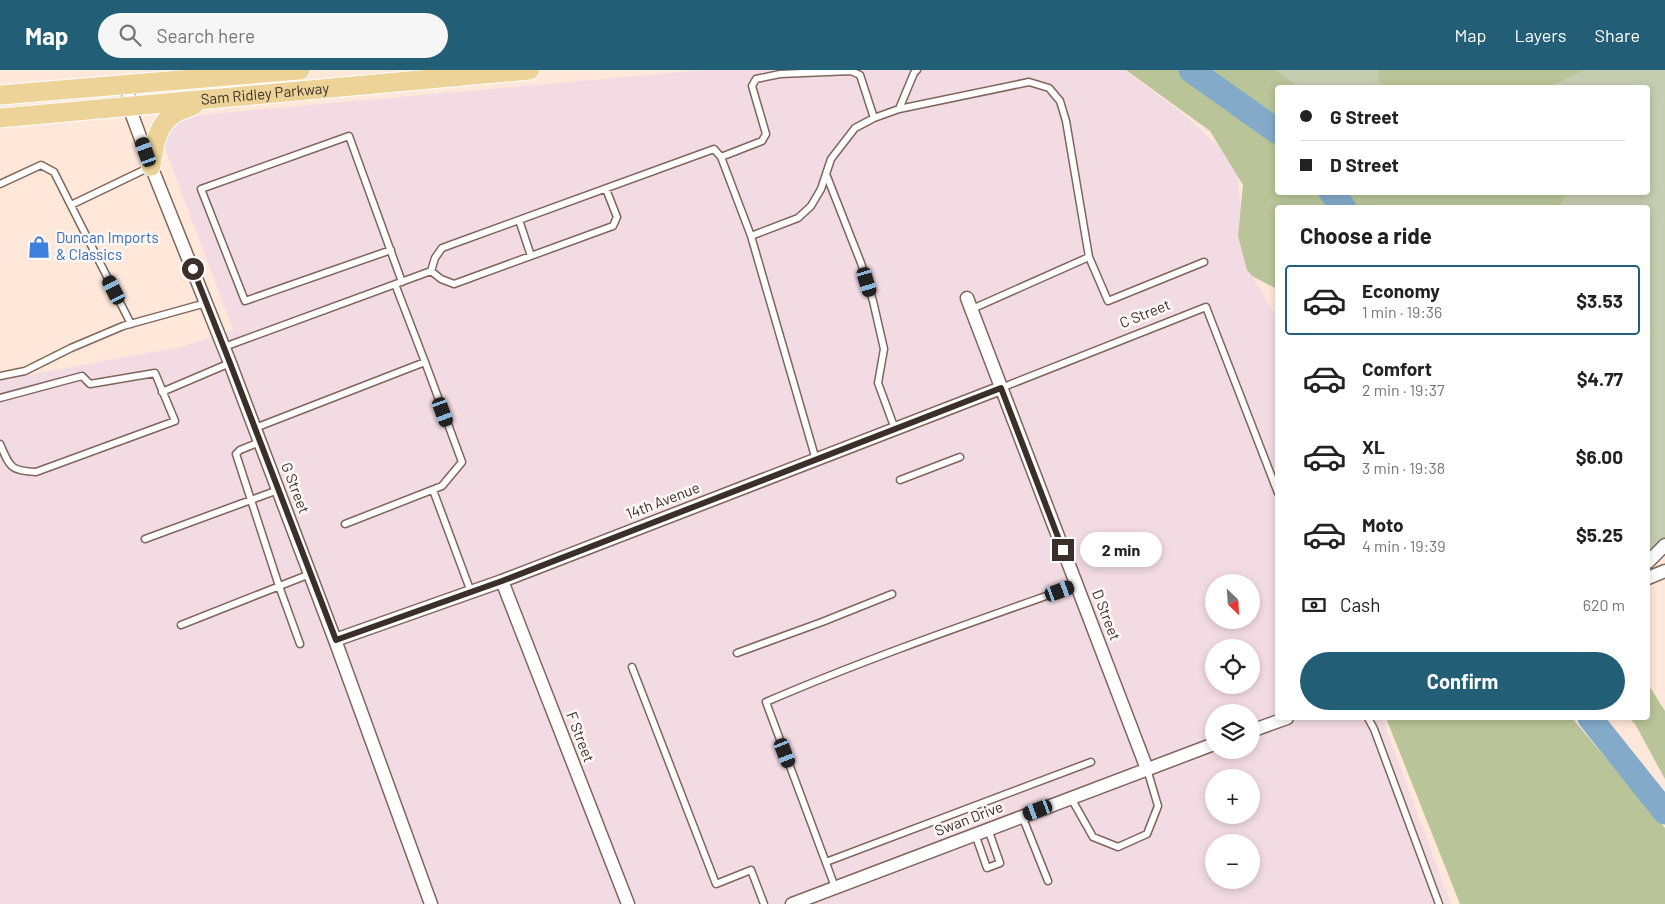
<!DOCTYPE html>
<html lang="en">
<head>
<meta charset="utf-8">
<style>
	body { margin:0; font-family:Barlow,sans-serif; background:#f6f6f6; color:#222; height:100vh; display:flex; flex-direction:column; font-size:19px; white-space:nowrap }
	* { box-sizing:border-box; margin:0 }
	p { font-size:16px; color:#767676 }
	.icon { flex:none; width:28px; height:28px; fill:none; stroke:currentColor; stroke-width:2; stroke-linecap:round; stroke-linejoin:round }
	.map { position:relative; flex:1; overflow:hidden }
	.drawer { position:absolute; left:1275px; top:135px; width:375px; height:515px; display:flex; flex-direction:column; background:#fff; border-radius:5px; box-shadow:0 2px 8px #0003 }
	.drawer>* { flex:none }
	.hud { position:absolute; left:1275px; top:15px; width:375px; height:110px; border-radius:5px; box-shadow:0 2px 8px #0003; display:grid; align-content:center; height:110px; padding:0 25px; background:#fff }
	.needle { width:32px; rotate:155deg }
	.fabs { position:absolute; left:1205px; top:504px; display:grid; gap:10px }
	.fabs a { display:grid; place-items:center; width:55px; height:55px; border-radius:50%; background:#fff; box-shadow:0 2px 8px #0003; font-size:25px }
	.end { position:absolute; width:22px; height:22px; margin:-11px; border:6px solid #3a2f29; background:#fff; box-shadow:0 0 0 2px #fff }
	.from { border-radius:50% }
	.bubble { position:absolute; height:35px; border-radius:18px; background:#fff; box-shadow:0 2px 8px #0003; font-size:16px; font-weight:700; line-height:35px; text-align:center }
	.car { position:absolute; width:15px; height:30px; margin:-15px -8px; border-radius:6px; box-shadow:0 0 4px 1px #0007; background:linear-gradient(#222 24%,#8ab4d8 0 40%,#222 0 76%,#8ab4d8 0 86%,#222 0) }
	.hud b { display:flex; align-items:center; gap:18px; height:48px; font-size:19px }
	.hud b+b { border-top:1px solid #e0e0e0 }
	.hud i { width:12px; height:12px; background:#222 }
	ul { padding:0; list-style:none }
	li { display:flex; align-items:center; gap:15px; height:70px; margin:0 10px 8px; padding:0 15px; border:2px solid transparent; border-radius:5px }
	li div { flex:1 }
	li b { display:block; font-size:19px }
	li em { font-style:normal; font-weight:700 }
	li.on { border-color:#225e76 }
	li>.icon { width:45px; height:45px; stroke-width:1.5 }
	h2 { padding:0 25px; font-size:22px; line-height:60px }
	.pay { display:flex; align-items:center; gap:12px; height:55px; padding:0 25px; font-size:19px }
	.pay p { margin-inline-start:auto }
	.primary-button { display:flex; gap:10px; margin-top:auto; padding:10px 25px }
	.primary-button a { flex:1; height:58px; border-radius:30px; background:#225e76; color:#fff; font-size:20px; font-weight:700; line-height:58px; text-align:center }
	header { display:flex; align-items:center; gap:30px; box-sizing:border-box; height:70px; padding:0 25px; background:#225e76; color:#fff }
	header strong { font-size:24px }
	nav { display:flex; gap:28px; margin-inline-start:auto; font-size:18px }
	.search { width:350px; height:45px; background:#f6f6f6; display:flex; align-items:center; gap:12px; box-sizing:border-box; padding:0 18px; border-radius:28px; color:#767676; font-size:19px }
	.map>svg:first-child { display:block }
	.industrial { fill:#f3dbe4; fill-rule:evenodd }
	.green { fill:#c5cdb0 }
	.forest { fill:#b9c598 }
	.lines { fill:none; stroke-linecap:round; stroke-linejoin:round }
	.river { stroke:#83abc9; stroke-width:25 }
	.lane-casing { stroke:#7f6658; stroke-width:9 }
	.street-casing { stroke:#7f6658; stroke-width:15 }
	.primary-casing { stroke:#fff; stroke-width:21 }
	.lane { stroke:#fff; stroke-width:6 }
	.street { stroke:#fff; stroke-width:12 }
	.primary { stroke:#edd397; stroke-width:19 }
	.route { stroke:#3a2f29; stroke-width:6 }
	.labels { text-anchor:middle; stroke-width:5; stroke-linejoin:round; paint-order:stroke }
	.street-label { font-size:15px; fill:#3a2f29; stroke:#fef8f5 }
	.shop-label { font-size:15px; fill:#366cbe; stroke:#fef8f5; text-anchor:start }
</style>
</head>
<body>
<header>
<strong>Map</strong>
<div class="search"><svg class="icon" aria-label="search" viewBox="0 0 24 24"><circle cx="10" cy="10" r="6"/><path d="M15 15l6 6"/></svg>Search here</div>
<nav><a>Map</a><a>Layers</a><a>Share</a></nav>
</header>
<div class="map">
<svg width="1665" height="834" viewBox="0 0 1665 834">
	<rect width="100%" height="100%" fill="#ffe7da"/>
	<path class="industrial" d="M703,0H1125L1186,46L1236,93L1241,140L1252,206L1277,248L1278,648H1382L1451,834H0V310L181,277L233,260L154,49ZM1214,512H1251V550H1214ZM1214,578H1251V615H1214ZM1214,642H1251V680H1214ZM1214,708H1251V745H1214ZM1214,772H1251V810H1214Z"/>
	<path class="green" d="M1185,0H1665V470L1648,488V138H1331L1315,123L1648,122V18H1278Z"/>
	<path class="forest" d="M1126,0H1275L1299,17L1278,18V122H1564L1565,127L1558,138H1278L1277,219L1252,206L1247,200L1238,166L1243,115L1210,61Z
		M1378,0H1585L1547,17L1380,18Z
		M1648,614L1665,641V709L1635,654L1629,648H1648Z
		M1386,648H1572L1665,758V834H1460Z"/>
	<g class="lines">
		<path class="river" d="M1191,0L1278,62
			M1331,122L1344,138
			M1590,648L1665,742"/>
		<defs>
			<path id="lane" d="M899,39L1029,12L1049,18L1060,31L1066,51L1089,187L972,239
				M721,87L762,71L766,64L752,16L756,9L780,4L851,1L860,5L874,48
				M826,104L861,193L873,231L884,279L878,313L895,359
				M0,114L41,95L54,102L131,254
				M71,135L150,97
				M519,150L531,186
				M751,166L816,390
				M391,180L245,231L201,119L349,66L402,212
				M1089,187L1108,231L1204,192
				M431,201L441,209L454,214L613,156L617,147L606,119
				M395,214L425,292
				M224,277L431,201L435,188L442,178L714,79L721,87L751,166L798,148L811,136L821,119L831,89L855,58L874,48L899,39L914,3L917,0
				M0,306L25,301L71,278L123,256L206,233
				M1001,318L1206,237L1278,423
				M162,322L230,293
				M0,328L82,306L90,314L155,303L175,351L36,402C10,401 10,397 0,374
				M255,358L425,292L462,392L442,416L345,454
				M260,372L240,380L236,384L279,516L300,574
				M900,410L960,387
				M433,420L471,522
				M145,469L278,420
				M181,555L310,504
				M737,583L822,552L892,524
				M632,597L716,814L751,800L764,834
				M1368,648L1374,659L1439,834
				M1071,728L1093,767L1118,777L1147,764L1158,736L1147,699
				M1022,746L1048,811
				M975,764L987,798L1000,793L988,759
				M826,792L1091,692
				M835,817L766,632C868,588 973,552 1077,515"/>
			<path id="street" d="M128,16L129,37L151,96L230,293L335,570L431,834
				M967,228L1147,699
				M1648,492L1665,475
				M1648,508L1665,501
				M502,511L628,834
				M335,570L502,511L1001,318
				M1251,661L1287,648
				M792,834L1214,674"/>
			<g id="primary">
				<path d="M0,25L300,0"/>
				<path id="s1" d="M0,48L530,0"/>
				<path d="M151,96C154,77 156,55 175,43C181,40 188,38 194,35"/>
			</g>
		</defs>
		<use href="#lane" class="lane-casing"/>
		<use href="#street" class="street-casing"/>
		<use href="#primary" class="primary-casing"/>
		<use href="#lane" class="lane"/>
		<use href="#street" class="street"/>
		<use href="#primary" class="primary"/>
	</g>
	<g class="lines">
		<path class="route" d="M193,199L230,293L336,570L502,511L1001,318L1063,480"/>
	</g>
	<defs>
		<symbol id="shop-bare" viewBox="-9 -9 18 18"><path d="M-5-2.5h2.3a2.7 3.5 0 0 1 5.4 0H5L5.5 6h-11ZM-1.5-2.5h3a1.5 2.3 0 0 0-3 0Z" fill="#3f7fe0" stroke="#fef8f5" stroke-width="2.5" paint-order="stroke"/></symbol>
	</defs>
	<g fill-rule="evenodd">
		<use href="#shop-bare" x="23" y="161" width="32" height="32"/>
	</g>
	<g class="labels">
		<g class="street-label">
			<text dy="5" stroke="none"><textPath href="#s1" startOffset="266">Sam Ridley Parkway</textPath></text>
			<text transform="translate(1145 244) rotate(-22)" y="5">C Street</text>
			<text transform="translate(295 418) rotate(69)" y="5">G Street</text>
			<text transform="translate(663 431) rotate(-21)" y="5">14th Avenue</text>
			<text transform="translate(1106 545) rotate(69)" y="5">D Street</text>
			<text transform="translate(580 667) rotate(69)" y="5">F Street</text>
			<text transform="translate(969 749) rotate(-21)" y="5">Swan Drive</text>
		</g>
		<g class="shop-label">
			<text x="56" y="173">Duncan Imports<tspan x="56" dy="17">&amp; Classics</tspan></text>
		</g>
	</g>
</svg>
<div class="fabs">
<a><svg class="needle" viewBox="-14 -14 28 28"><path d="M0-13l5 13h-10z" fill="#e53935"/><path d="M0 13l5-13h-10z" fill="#767676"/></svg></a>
<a><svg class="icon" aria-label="locate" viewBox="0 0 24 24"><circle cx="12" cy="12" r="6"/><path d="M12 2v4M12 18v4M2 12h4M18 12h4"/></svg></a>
<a><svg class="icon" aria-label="layers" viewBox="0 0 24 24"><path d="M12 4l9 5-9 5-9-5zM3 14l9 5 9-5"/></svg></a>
<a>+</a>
<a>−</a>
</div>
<i class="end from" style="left:193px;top:199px"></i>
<i class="end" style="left:1063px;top:480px"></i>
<div class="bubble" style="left:1080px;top:462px;width:82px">2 min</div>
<i class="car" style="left:146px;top:82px;rotate:340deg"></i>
<i class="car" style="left:867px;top:212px;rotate:163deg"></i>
<i class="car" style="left:114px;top:220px;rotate:333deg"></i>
<i class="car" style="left:443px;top:342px;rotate:160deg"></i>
<i class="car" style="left:1060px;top:521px;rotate:70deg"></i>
<i class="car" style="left:785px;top:683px;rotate:159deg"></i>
<i class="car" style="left:1038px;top:740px;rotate:249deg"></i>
<div class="hud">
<b><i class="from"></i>G Street</b>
<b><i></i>D Street</b>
</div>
<section class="drawer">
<h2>Choose a ride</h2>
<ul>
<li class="on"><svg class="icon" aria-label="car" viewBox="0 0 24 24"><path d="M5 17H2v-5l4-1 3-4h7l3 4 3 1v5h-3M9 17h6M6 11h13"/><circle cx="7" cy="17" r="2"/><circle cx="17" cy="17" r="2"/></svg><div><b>Economy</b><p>1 min · 19:36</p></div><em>$3.53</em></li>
<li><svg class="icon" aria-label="car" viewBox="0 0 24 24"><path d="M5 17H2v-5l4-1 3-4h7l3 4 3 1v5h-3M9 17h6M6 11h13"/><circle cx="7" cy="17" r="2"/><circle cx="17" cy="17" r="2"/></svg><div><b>Comfort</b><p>2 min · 19:37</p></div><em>$4.77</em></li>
<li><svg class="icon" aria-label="car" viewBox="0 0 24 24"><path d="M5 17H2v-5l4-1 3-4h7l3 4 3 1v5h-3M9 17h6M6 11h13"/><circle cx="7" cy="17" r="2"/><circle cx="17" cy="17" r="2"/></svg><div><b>XL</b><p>3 min · 19:38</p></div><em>$6.00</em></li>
<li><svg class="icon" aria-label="car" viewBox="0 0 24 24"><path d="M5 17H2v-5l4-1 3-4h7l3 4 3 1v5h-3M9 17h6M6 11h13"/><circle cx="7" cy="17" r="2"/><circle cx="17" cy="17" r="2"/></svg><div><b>Moto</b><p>4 min · 19:39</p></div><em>$5.25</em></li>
</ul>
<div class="pay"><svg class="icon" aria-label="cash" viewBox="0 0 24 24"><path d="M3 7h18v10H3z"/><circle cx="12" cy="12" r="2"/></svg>Cash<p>620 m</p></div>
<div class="primary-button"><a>Confirm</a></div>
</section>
</div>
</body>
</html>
